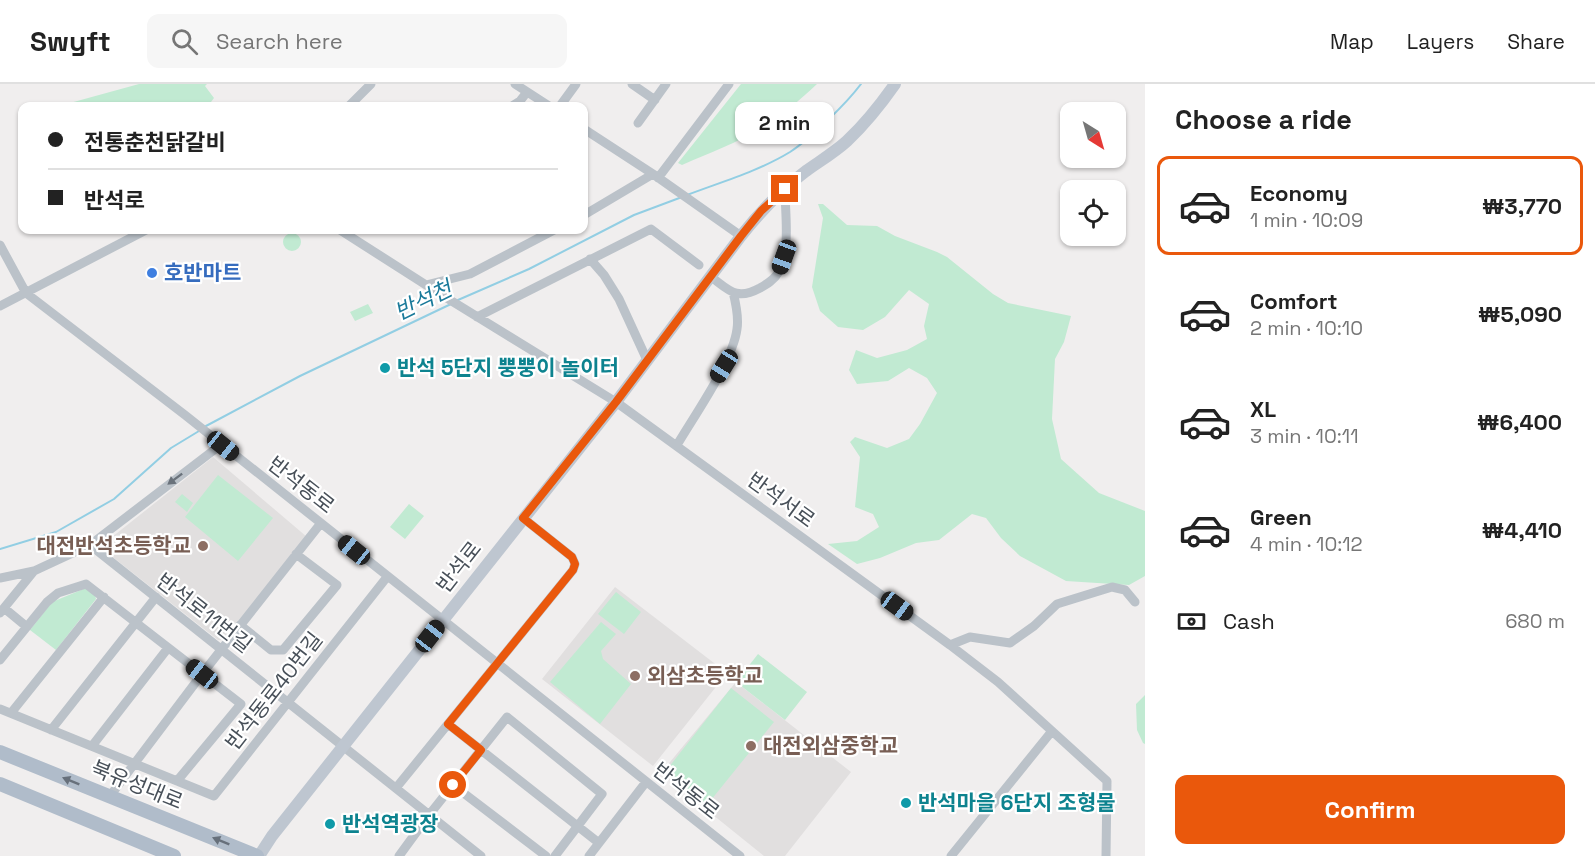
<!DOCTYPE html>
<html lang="en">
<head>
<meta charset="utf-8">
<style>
	body { margin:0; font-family:"Space Grotesk","Noto Sans KR",sans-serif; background:#f6f6f6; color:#222; height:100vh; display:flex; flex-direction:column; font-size:22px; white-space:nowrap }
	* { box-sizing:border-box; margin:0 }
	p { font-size:20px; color:#767676 }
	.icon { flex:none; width:33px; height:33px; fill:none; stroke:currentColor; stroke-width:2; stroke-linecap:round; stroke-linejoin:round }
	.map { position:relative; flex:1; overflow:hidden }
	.details { display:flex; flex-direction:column; background:#fff; width:450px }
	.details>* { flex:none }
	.guide { position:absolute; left:18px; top:18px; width:570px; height:132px; border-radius:12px; box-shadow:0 2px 4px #0004; display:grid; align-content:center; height:132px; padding:0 30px; background:#fff }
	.needle { width:39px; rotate:143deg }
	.controls { position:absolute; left:1060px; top:18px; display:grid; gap:12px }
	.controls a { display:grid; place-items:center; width:66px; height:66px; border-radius:12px; background:#fff; box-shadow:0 2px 4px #0004; font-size:30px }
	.end { position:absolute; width:27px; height:27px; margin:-14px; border:8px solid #ea580c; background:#fff; box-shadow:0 0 0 3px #fff }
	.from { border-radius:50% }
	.bubble { position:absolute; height:42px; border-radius:12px; background:#fff; box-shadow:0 2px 4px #0004; font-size:20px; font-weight:800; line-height:42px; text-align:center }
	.car { position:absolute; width:18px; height:36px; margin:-18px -9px; border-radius:8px; box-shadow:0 0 4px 2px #0007; background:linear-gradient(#222 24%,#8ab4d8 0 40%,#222 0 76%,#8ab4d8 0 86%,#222 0) }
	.guide b { display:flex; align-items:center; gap:21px; height:57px; font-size:22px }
	.guide b+b { border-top:2px solid #e0e0e0 }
	.guide i { width:15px; height:15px; background:#222 }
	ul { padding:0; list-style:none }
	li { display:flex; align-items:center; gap:18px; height:99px; margin:0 12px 9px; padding:0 18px; border:3px solid transparent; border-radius:12px }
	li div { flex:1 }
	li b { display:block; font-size:22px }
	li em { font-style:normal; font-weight:800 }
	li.current { border-color:#ea580c }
	li>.icon { width:54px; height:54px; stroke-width:1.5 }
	h2 { padding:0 30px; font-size:27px; line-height:72px }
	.pay { display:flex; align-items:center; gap:15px; height:66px; padding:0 30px; font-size:22px }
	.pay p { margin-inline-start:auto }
	.action { display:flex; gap:12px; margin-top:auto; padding:12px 30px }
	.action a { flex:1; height:69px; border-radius:12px; background:#ea580c; color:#fff; font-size:24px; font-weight:800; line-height:69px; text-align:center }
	header { display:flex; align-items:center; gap:36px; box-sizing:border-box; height:84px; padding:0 30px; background:#fff; border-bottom:2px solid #e0e0e0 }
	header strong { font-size:28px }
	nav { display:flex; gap:33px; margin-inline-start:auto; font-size:21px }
	.search { width:420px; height:54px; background:#f6f6f6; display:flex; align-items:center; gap:15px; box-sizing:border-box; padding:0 21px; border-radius:12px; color:#767676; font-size:22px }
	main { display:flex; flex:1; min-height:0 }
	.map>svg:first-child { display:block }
	.education { fill:#e1dfdf }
	.green { fill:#c1ead2 }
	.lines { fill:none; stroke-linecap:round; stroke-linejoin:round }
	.stream { stroke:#92cee3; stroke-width:2 }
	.street { stroke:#bbc2c9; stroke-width:9 }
	.secondary { stroke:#bec6d0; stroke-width:12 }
	.primary { stroke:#b0bcca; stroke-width:14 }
	.oneway { fill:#6a727b }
	.oneway2 { fill:#67707b }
	.route { stroke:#ea580c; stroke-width:8 }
	.shop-dot { fill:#3f7fe0; stroke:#fff; stroke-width:2 }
	.culture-dot { fill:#0f9aa8; stroke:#fff; stroke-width:2 }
	.education-dot { fill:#8d6e63; stroke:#fff; stroke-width:2 }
	.labels { text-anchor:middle; stroke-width:4.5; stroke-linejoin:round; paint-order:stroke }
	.shop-label { font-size:21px; font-weight:bold; fill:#366cbe; stroke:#fff; text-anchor:start }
	.culture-label { font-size:21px; font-weight:bold; fill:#0d838f; stroke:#fff; text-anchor:start }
	.street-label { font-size:21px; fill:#485059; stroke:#fff }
	.education-label { font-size:21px; font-weight:bold; fill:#785e54; stroke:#fff; text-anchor:start }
	.water-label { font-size:22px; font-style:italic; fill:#1a7a9a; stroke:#fff }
</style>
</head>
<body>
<header>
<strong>Swyft</strong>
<div class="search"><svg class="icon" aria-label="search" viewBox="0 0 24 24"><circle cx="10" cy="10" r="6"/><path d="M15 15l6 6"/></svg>Search here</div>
<nav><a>Map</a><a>Layers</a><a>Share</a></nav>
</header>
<main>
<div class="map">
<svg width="1145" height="772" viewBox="0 0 1145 772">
	<rect width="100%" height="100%" fill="#f0eeee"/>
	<path class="education" d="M213,373L307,453L224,556H218L105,467L107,457Z
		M615,503L727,589L653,682L542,595Z
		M736,598L851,688L785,772H764L661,689Z"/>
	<path class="green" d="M139,0H207L205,2L214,14L208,22H59Z
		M741,0H817C800,16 782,31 763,43C737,59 709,69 682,81L678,79Z
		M818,120H823L847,141L877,142L895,152L937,168L947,173L993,210L1008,219L1071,232L1064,258L1055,275L1052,335L1061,375L1099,409L1145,427V492L1129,501L1066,497L1020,472L1001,454L986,434L972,430L939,456L916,459L880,474L857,480L828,460L857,457L879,443L873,430L855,423L860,373L850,358L855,353L887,364L909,355L920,340L937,309L927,294L909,284L888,297L857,300L849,286L856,266L877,274L907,266L927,255L924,242L929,220L909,206L885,233L863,246L838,243L820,227L812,203L823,134Z
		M283 158a9 9 0 1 1 18 0a9 9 0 1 1-18 0Z
		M368,220L373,229L355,237L350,228Z
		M218,391L273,434L238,477L185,433Z
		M182,410L193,419L187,428L175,418Z
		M409,420L424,432L405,455L390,443Z
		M86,504L95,511L96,515L56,566L30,546L52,518Z
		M616,508L641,528L624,550L598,530Z
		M601,538L616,550L601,567L603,575L631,600L600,640L550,598Z
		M758,570L807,608L785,636L736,598Z
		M731,604L774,638L707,721L665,688Z
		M1145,611V660L1143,659L1137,646L1136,620Z"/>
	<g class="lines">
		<path class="stream" d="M687,111C721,98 759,87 790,68C810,55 847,19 861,0
			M458,216L529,185L634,131L682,113
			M206,342L300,292L451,220
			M0,465L56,448L114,415L171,364L199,347"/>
		<path class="street" d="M515,0L549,22
			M632,0L655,16
			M349,22L371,0
			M512,22L520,17L527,8
			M560,22L576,0
			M638,39L666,0
			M584,45L653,90L741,152
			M658,94L729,0
			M584,131L653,90
			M340,146L437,208L616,318L950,561L998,598L1052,647L951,772
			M0,161L26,209L185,331L740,772
			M590,175L604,191L619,215L647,276
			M710,192C729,206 736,217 760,204C767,200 774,196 778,189C791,165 785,131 785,105
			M426,201L470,190L554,146
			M0,222L146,146
			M477,233L651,145L699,181
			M677,361C694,332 733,277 737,245C739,233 736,220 733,208
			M90,461L481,772
			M0,494L34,487
			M4,524L27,543
			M0,529L34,487L90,461L214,366L223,362
			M240,541L271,566H283L337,501L296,470
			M950,561L970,553L1010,559L1034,542L1057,520L1112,503L1125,506L1135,518
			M0,576L47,518L58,509L86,500L241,620L177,697
			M0,625L214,712L387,493
			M11,629L104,513
			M448,640L599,759
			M51,646L156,513
			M1052,647L1107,697L1106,772
			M92,662L168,564
			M453,701L546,772
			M396,704L573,486L575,480L572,473L523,434
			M110,712L202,590L321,439
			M399,772L429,731L507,633L602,710L555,772
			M589,772L646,698"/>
		<path class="secondary" d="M259,772L272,752L616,318L741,152C760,128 782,105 806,87C820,77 835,68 847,57C865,40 881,20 895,0"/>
		<path class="primary" d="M0,668L257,772
			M0,700L174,772"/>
	</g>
	<defs><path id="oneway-solid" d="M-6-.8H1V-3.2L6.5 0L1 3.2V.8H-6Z" transform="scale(1.5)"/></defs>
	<use class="oneway" href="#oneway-solid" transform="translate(175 395) rotate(143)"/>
	<g class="oneway2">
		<use href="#oneway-solid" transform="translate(71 697) rotate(-158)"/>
		<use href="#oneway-solid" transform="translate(221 757) rotate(-158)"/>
	</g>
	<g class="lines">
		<path class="route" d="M453,701L481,666L448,640L573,486L575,480L572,473L523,434L616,318L741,152L761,127L785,105"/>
	</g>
	<circle class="shop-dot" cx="152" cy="189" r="6"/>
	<g class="culture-dot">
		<circle cx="385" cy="284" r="6"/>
		<circle cx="906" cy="719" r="6"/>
		<circle cx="330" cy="740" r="6"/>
	</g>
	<g class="education-dot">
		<circle cx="203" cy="462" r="6"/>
		<circle cx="635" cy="592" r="6"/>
		<circle cx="751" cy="662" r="6"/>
	</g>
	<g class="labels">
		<g class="shop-label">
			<text x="164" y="196">호반마트</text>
		</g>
		<g class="culture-label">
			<text x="397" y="291">반석 5단지 뿡뿡이 놀이터</text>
			<text x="918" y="726">반석마을 6단지 조형물</text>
			<text x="342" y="747">반석역광장</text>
		</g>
		<g class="street-label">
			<text transform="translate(301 401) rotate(38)" y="7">반석동로</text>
			<text transform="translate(781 416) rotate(36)" y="7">반석서로</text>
			<text transform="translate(459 483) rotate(-52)" y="7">반석로</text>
			<text transform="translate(204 529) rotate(38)" y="7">반석로11번길</text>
			<text transform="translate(274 607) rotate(-52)" y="7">반석동로40번길</text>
			<text transform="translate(137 701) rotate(22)" y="7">북유성대로</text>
			<text transform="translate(686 707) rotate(38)" y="7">반석동로</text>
		</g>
		<g class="education-label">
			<text x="191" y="469" text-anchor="end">대전반석초등학교</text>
			<text x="647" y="599">외삼초등학교</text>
			<text x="763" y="669">대전외삼중학교</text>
		</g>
		<g class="water-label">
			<text transform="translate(423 216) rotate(-26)" y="8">반석천</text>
		</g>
	</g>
</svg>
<div class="controls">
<a><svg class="needle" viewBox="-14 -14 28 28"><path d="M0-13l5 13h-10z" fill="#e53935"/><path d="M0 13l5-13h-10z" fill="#767676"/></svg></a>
<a><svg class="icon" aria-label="locate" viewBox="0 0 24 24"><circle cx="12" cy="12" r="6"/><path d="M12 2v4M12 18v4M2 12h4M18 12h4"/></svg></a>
</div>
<i class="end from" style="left:453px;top:701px"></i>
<i class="end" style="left:785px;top:105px"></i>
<div class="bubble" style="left:735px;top:18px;width:99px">2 min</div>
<i class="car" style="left:784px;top:173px;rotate:200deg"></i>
<i class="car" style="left:724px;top:282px;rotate:212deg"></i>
<i class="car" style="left:223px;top:362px;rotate:129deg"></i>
<i class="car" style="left:354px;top:466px;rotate:309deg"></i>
<i class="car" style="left:897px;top:522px;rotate:126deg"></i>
<i class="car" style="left:430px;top:552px;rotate:38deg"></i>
<i class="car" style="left:202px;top:590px;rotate:308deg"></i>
<div class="guide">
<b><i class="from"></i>전통춘천닭갈비</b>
<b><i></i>반석로</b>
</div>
</div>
<section class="details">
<h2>Choose a ride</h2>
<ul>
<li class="current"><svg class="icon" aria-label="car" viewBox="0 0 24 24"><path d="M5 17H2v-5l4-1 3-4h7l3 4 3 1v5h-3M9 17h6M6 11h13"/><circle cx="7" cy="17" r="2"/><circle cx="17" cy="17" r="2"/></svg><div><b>Economy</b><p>1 min · 10:09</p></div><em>₩3,770</em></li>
<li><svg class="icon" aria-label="car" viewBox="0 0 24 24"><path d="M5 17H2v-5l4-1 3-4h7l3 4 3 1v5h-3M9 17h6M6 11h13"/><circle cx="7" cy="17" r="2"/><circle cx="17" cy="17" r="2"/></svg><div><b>Comfort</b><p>2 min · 10:10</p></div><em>₩5,090</em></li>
<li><svg class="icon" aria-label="car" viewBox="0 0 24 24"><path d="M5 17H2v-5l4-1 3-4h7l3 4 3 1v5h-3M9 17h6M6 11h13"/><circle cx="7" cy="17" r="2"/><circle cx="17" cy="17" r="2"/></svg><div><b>XL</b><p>3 min · 10:11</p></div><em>₩6,400</em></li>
<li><svg class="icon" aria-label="car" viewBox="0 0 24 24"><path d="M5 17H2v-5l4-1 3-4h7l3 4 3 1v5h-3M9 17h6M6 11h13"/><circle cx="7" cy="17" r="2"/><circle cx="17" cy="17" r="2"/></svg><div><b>Green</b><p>4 min · 10:12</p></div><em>₩4,410</em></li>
</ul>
<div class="pay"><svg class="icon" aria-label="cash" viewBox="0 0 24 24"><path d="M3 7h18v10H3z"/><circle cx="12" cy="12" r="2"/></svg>Cash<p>680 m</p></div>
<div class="action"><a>Confirm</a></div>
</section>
</main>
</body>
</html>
